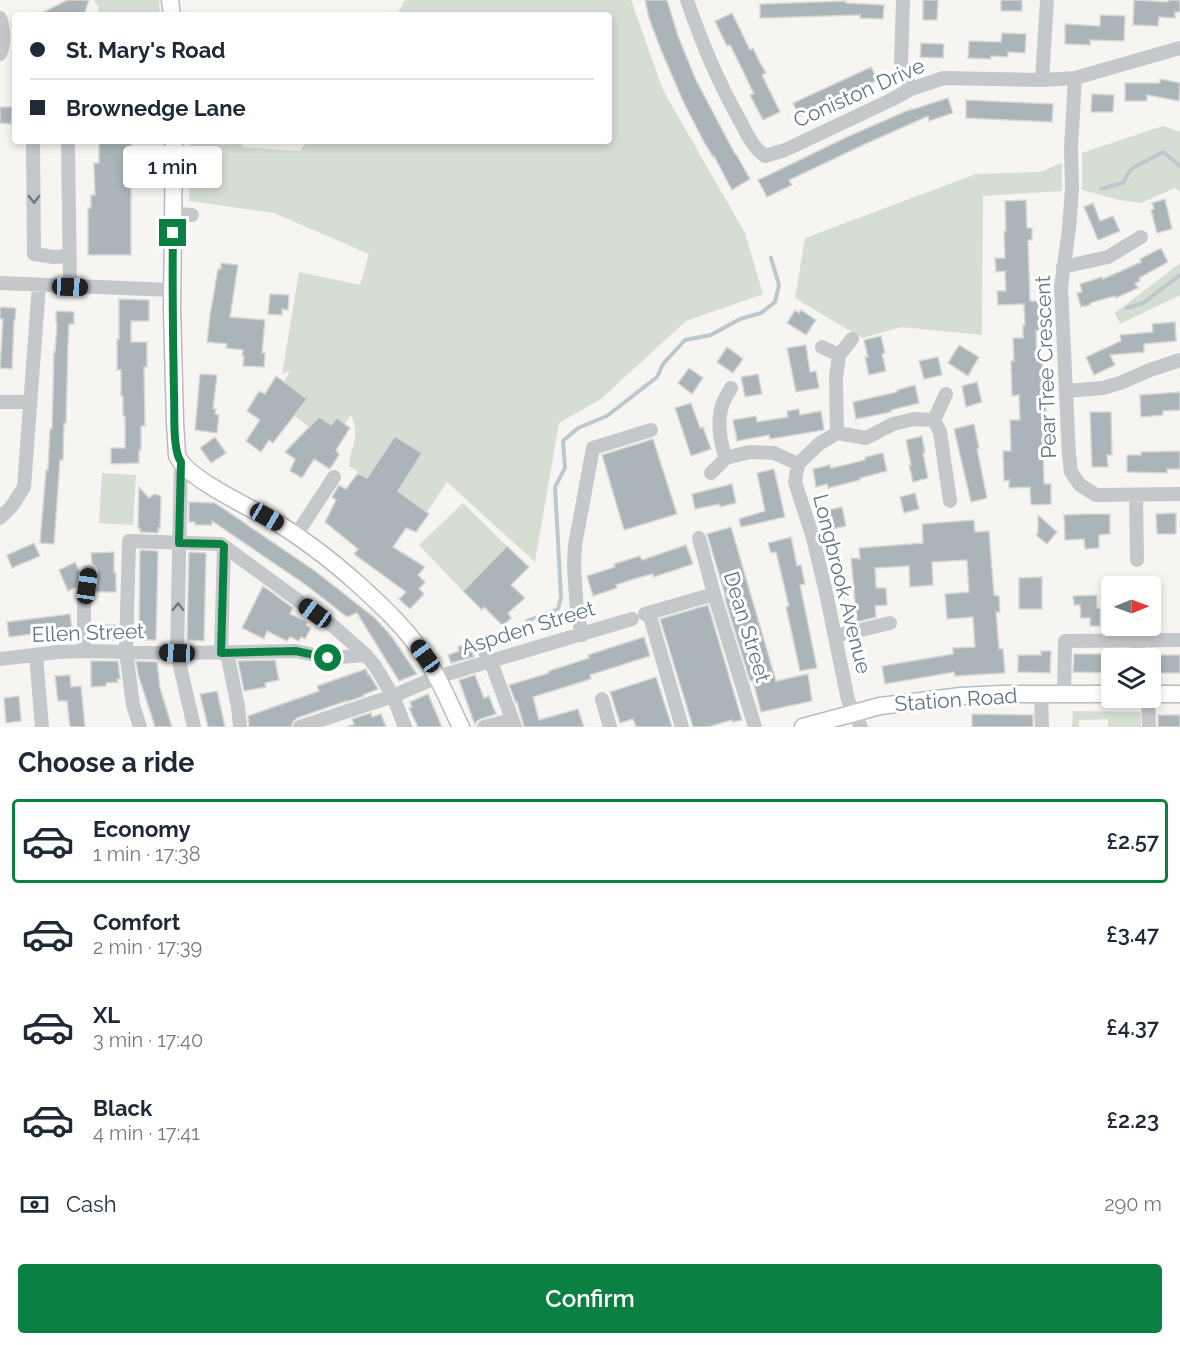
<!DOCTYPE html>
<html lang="en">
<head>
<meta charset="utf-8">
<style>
	body { margin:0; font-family:Raleway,sans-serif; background:#f6f6f7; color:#1f2937; height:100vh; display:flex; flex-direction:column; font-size:22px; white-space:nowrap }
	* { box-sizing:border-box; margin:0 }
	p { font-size:20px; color:#747a83 }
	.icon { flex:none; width:33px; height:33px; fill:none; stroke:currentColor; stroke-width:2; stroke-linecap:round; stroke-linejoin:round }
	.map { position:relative; height:727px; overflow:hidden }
	.side { display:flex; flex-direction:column; background:#fff; flex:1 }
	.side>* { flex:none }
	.top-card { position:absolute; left:12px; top:12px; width:600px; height:132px; border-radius:6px; box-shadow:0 3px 9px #0003; display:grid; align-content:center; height:132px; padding:0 18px; background:#fff }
	.needle { width:39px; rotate:89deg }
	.buttons { position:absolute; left:1101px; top:576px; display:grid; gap:12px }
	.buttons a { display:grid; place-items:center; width:60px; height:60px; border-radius:6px; background:#fff; box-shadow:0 3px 9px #0003; font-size:30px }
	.end { position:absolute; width:27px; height:27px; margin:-14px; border:8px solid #0b8043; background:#fff; box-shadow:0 0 0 3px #fff }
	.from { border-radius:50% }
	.bubble { position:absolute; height:42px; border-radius:6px; background:#fff; box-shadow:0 3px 9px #0003; font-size:20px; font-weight:600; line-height:42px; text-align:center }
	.car { position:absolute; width:18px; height:36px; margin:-18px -9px; border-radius:8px; box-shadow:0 0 4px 2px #0007; background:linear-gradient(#222 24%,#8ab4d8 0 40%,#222 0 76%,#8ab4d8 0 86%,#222 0) }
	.top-card b { display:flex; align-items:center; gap:21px; height:57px; font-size:22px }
	.top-card b+b { border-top:2px solid #e0e1e3 }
	.top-card i { width:15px; height:15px; background:#1f2937 }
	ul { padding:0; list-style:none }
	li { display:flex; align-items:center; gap:18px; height:84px; margin:0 12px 9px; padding:0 6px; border:3px solid transparent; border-radius:6px }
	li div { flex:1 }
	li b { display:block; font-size:22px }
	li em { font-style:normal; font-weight:600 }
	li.current { border-color:#0b8043 }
	li>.icon { width:54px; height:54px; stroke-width:1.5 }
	h2 { padding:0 18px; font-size:27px; line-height:72px }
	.pay { display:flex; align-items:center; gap:15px; height:66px; padding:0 18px; font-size:22px }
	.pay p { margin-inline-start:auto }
	.action { display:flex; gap:12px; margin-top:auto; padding:12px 18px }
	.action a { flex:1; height:69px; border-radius:6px; background:#0b8043; color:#fff; font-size:24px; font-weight:600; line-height:69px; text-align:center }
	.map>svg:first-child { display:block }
	.green { fill:#d6ddd2 }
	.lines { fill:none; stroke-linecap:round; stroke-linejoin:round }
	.stream { stroke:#bbc8cd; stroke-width:4 }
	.building { fill:#abb4b9; stroke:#d7d7d4; stroke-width:1.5 }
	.major-casing { stroke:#b7bbbf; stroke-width:19 }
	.minor { stroke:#c4c8cb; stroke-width:14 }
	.major { stroke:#fff; stroke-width:16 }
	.oneway { stroke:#677a88 }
	.route { stroke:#0b8043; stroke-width:8 }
	.labels { text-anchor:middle; stroke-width:6; stroke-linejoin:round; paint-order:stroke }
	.street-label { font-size:21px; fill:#627685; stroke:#fff }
</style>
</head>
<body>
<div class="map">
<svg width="1180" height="727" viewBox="0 0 1180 727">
	<rect width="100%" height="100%" fill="#f6f5f1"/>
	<path class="green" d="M94,0H159L160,15H98L99,8Z
		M405,0H631L663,90L745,233L763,294L686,321L601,399L559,423L535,562L447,482L427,512L399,492L404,480L395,437L367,478L349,466C351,443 361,438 351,415L344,424L337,418L331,425L319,417L309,427L295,416L307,399L284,382L290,371L282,374L299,272L360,285L369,254L274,213L189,201L190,141H237L241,143L243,147L300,151L307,141H368L385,144L386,141H609V15H397Z
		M1163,126L1180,132V192L1175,188L1141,203L1119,200L1082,190V153Z
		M1062,163V191L983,196L982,335L901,327L862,338L795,298L805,238L976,174L1040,172Z
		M1180,263V295L1120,324L1115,313Z
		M102,473L136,475L133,525L99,523Z
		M463,503L507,546L463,591L419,545Z
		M1073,711L1141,712V727H1108V719L1079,720V727H1072Z"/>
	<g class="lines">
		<path class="stream" d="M1101,189L1123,183L1131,169L1163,152L1180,166
			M1127,308L1143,303L1180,275
			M527,621L558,609L561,597L555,487L565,468L563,441L578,428L607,416L657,377L663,364L685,340L711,335L740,319L761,313L775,302L779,285L771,258"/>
	</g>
	<path class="building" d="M67,0H89L84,15H38Z
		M645,0H667L678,36L696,80L735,154H736L750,179L732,190L714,156L713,157L705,144L683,101L661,50L649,18Z
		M923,0H938L937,20H923Z
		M1001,0H1022V11H1001Z
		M1134,0L1168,2V0H1180V12H1175V18L1159,17L1158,26L1133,25Z
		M846,1V3L884,5L883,19L860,18V15L760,18V4Z
		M732,13L750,50L753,48L759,61L766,73L762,75L780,112L763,120L750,95L754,94L742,69L730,45L727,46L715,21Z
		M1100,15L1125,16L1124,41L1090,40V45L1065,44V24L1100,26Z
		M1002,33L1026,34L1025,53L1008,52V57L991,56V59L968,58L969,41L1001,42Z
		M921,43L944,44L943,58L920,57Z
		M871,67L878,80L799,116L793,103Z
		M1160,79L1180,83L1179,101L1147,95V101H1125V83H1160Z
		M1092,94L1114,95L1113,112H1091Z
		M948,98L953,113L929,121L928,116L863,145L789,180L792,185L767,197L758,180L847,137L911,109V110Z
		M966,100L1053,104L1052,122L966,118Z
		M0,107H12L11,124L0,123Z
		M99,141H131V255H88V208H91V195H95L94,163H99Z
		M1165,199L1172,229L1157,233L1151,210L1154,209L1152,203Z
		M1026,200L1027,228H1032V240H1028L1030,301H1039L1040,330L1036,331L1037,360H1042L1043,374H1041L1042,394H1046V412H1042L1044,484H1051V504L1031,505L1030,487L1009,488V480L1004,481L1003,451H1011L1010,420H1020L1019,395L1012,396L1011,361H1014L1013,338H1023V325H1025L1024,304L998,305L997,291H1006L1005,271L996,272L995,258H1005L1004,231H1006L1005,201Z
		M1093,203L1100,221L1113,216L1120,231L1098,240L1084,207Z
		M1161,248L1168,262L1139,278L1140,281L1135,283L1138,288L1116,298L1115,296L1090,303V305L1081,307L1077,293L1082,292L1080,284L1102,277L1103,279L1141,262L1140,259Z
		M221,263L238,265L230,317L265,320L262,353H265L264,367L243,366L244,356H242L243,350L226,348L227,344L207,342L210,315L218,269H221Z
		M270,294L289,295L288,310L282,309V315L268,314Z
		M119,299L149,300V321H131V342H147V367H144L145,426H141V450H139V463L111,464V448H125V416H123V396H121V370H117V339H119Z
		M0,307L16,308L15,320H14L12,369L0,368L3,319H0Z
		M795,310L799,313L801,310L816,320L806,335L787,323Z
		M56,311L74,312V324H69L68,343L66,423H64L63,460H60L54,544L40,543L46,470H48L50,429H52L54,351L55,352L57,323H56Z
		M1175,322L1176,341L1144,344V352L1110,355L1115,365L1094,375L1086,357L1121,341L1120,335L1153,332L1152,324Z
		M881,336L885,353L882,354L886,371L869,375L865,357H868L864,340Z
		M806,345L810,372L816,371L819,388L796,392L787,348Z
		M959,345L979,357L968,376L948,363Z
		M727,347L743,359L733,373L717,362Z
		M938,357L942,375L924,379L919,361Z
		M689,368L703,378L692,394L678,383Z
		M200,374L217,375L213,409H216L215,414L219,415L217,433L195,430Z
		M758,374L762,394L745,397L741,377Z
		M276,376L307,399L273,443L269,440L261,452L246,441L260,420L247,411L259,391L265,394Z
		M977,382L982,402L966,407L962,386Z
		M915,385L919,403L891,410V412L856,419L853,402L897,392V390Z
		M1180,392V410L1163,411V415L1141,417L1140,395Z
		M691,403L700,428L703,427L711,449L691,456L675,408Z
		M799,409L800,415L821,411L824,430L770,439L769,435L737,441L733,420L756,416L757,422L775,419L788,417L787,411Z
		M1090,412H1111L1112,455H1107L1108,467H1092Z
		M319,417L331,425L337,418L350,428L336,450L339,455L330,469L314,459L302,478L290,471L295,459L285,452Z
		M974,424L979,448L977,449L987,498L971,502L954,429Z
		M395,436L422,453L398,491L429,514L416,532L406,528L393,547L425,567L418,575L425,582L419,589L424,594L410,609L399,599L406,592L354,554L358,549L325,522L336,500L332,497L339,485L346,489L358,473L367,478Z
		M922,436L925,453H923L928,478L913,482L909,465H911L906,440Z
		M215,437L226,453L211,463L200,448Z
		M653,439L677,514L624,530L602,455Z
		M1180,451V469H1167V473L1127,472V455H1141V452Z
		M883,453L887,471L860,478V480L828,488L827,484L816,487L813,469L830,465L831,468L849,464L865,460V457Z
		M774,469L785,517L741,527L739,519L765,511L757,473Z
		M732,484L736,503L720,507V504L695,509L692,494Z
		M139,487L149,498L154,494L158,495L161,497L160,529L158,528V533L140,532V528H138Z
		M915,493L919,509L904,513L900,497Z
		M189,502L215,503L315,571L375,618L392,637L417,674L399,681L357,613L347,617L306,585L212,521V525H195V522H189Z
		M842,507L846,526L828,530L824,511Z
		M1176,513V534H1157L1156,514Z
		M1085,514H1110V534L1099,535V548L1085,549L1084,539L1065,540L1064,515Z
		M1038,515L1057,532L1047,544L1036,535L1038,533Z
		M974,520L975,532L989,531L994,595L999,596L1000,612H996L999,649H1003L1005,673L955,676L954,672L885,684L882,666L953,654V648L975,647L973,617L947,619L945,594L969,592L967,560L932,562L933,585L910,587L909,566L875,568L876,588H886L887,605L875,606L876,617L857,622L851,558L860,559L859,548L923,543L922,524Z
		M731,527L776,681L808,674L812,701L761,712L753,681H750L725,599L726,598L707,534Z
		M791,537L797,566L801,565L805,584L800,585L817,668L800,671L786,607L789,606L776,552L771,553L768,543Z
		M34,543L40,556L12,568L7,555Z
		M686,545L693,564L654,577L653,574L637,578L616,585L617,588L593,596L587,576L615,567L614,564L640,556L642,560Z
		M507,546L529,567L511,585L525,598L508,613L511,618L503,626L484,607L482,610L463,591Z
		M140,550L158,551L156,640H139Z
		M114,552V573H116V592H95L98,570L95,566L92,564L91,553Z
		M189,552L206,553L204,641L187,640Z
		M75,562L80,572L77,587L68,591L59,570Z
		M1042,577V609H1019V578Z
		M263,586L293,608L290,614L307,622L306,625L311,628L305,639L301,637L299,641L290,637L287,641L267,631L264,639L242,628Z
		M1097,595V608H1100V626H1090V618H1081L1080,605H1074L1073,596Z
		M708,605L742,720L732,722V720L708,727H693L660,619Z
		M70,614L72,629L9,637L7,622Z
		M93,625H116V640L93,641Z
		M644,637L650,656L590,675L591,679L533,697L539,720L578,709L584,727H524L517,702L516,703L509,685L549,673V671L589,658L588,655Z
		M468,643L474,657L451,663L448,655L459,651L458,647Z
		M1041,651H1051L1050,673L1018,672V655H1041Z
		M1074,654H1112V673L1073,672Z
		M1150,655H1180V673H1150Z
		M275,660L279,680L265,683L266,687L244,691L238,661Z
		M91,661H118L120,679H117L118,682L106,683V686L91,687Z
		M136,661L157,662L160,688L172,727H155L138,674Z
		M366,669L368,675L369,674L378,689L363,695L364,696L346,702V701L297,718L293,722L291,727H249L248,716L319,691L317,686Z
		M70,675L71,687L81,686L85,727H70L67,701H58L55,676Z
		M475,675L484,698L489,696L496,714L481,719L477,721L475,725L459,680Z
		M656,677L672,727H636L633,719L620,723L610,692Z
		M217,691L225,727H208L200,694Z
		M428,694L442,727H418L409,708L412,707L410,702Z
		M19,696L21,721L6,723L4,698Z
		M371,713L372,717L381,714L386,727H348V726L354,724L352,719Z
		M972,714L1033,715V727H972Z
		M1158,715H1180V727H1158Z"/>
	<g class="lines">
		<defs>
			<path id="major" d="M170,0L172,15
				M174,141L172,308L175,422L177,455C185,478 251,508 274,521C304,539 331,560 358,584C382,606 405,627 423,654C439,676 449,703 461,727
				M1150,694H1180
				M803,727L880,706L961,696L1001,694H1112"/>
		</defs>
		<use href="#major" class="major-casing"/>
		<path class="minor" d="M687,0C701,41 717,80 739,119C747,133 751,146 765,156L785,150L891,100L911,89L944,78L1042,80L1075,78L1180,48
			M903,0L901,64L911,89
			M0,18C4,31 5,41 0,54
			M1075,78L1071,147L1072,188L1069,229L1061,287L1069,455L1071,472L1080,485L1096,495L1180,494
			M1042,80L1047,0
			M33,141L34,254L54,257L69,256
			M68,141L70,287
			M174,214L192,215
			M1063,267L1108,257L1141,237
			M0,283L172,290
			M822,347L839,355
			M731,388C728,394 723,400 722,406C717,422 720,443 726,458L749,452L774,453L798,464
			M1066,391L1103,388L1120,383L1150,370L1180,360
			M0,402H30
			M934,420L946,394
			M837,433L836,377L839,355L852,339
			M181,462L177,653L194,727
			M711,473L726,458
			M1136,496L1137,560
			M0,518L12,506L24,487L39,285
			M296,535L334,477
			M699,538L714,594L755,727
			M649,613L682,727
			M645,614L714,594
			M582,635L577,613L574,566L575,545L593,448L651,430
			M836,636L890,623
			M84,651V599L89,572
			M485,652L491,662L515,727
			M221,653L224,546
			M227,653L238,707L240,727
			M36,655L42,727
			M1138,658L1139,630
			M0,659L58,652L84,651L177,653L296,651L328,658L366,655
			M1041,694L1042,727
			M1064,695L1065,641L1180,640
			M1148,698L1149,727
			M602,699L610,727
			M140,727L133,705L126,651L129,541L221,544L333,626L366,655L375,666L393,696L405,727
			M300,727L393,696L437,677L632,619
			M484,727L507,721L509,727
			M861,727L848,700L826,593L813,538L795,482L798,464L819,444L837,433L866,438L893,424L914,419L934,420L940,432L950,501"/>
		<use href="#major" class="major"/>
	</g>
	<defs><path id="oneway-chevron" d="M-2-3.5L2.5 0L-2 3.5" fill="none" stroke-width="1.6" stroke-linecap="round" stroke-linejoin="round" transform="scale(1.5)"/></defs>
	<g class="oneway">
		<use href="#oneway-chevron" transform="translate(34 199) rotate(89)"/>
		<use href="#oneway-chevron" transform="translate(178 607) rotate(-89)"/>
	</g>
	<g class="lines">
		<path class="route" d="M173,233C172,287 173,340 174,394C175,410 172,450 181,462L179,543L221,544L224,546L221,653L296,651L328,658"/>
	</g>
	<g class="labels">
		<g class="street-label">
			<text transform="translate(859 93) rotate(-24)" y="7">Coniston Drive</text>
			<text transform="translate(1046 367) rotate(-92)" y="7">Pear Tree Crescent</text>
			<text transform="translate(842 584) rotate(76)" y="7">Longbrook Avenue</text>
			<text transform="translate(747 627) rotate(73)" y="7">Dean Street</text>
			<text transform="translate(528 628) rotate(-17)" y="7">Aspden Street</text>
			<text transform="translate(88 633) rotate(-2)" y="7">Ellen Street</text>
			<text transform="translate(956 700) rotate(-4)" y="7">Station Road</text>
		</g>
	</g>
</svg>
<div class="buttons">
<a><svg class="needle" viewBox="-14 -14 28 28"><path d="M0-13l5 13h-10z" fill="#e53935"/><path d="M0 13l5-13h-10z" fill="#747a83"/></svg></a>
<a><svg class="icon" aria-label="layers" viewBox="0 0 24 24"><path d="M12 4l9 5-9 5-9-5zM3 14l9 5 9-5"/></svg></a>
</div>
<i class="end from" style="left:328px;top:658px"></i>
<i class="end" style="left:173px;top:233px"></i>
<div class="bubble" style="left:123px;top:146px;width:99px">1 min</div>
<i class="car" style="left:70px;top:287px;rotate:92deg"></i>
<i class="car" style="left:267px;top:517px;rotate:120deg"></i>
<i class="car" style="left:87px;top:586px;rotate:8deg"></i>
<i class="car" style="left:315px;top:613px;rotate:306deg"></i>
<i class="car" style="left:177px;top:653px;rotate:272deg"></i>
<i class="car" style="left:425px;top:656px;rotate:324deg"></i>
<div class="top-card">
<b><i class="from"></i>St. Mary's Road</b>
<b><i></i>Brownedge Lane</b>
</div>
</div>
<section class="side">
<h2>Choose a ride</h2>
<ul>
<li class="current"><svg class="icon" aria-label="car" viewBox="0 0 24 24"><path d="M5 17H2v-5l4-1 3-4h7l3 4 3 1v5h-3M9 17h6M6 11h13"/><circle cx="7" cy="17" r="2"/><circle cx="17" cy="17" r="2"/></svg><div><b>Economy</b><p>1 min · 17:38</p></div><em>£2.57</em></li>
<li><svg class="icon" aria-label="car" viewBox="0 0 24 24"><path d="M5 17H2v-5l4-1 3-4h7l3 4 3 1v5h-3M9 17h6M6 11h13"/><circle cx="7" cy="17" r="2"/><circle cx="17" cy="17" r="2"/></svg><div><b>Comfort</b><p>2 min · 17:39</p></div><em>£3.47</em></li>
<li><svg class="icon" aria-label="car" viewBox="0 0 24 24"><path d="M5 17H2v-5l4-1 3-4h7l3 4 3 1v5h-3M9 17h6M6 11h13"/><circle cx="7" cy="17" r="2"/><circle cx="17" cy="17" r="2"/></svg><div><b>XL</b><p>3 min · 17:40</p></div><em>£4.37</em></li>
<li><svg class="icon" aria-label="car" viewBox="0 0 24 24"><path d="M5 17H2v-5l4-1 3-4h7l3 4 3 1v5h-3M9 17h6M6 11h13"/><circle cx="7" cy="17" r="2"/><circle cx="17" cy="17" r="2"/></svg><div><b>Black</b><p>4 min · 17:41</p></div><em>£2.23</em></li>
</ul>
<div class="pay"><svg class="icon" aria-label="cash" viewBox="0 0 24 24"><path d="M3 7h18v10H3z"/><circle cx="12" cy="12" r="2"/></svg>Cash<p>290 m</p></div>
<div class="action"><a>Confirm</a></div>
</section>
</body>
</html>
